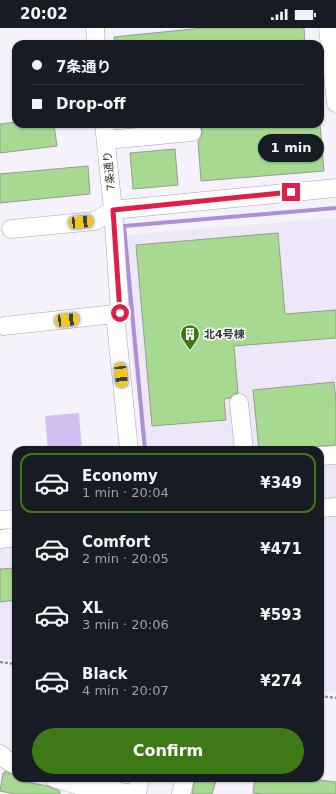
<!DOCTYPE html>
<html lang="en">
<head>
<meta charset="utf-8">
<style>
	body { margin:0; font-family:"DejaVu Sans","Noto Sans JP",sans-serif; background:#242831; color:#f1f3f6; height:100vh; display:flex; flex-direction:column; font-size:15px; white-space:nowrap }
	* { box-sizing:border-box; margin:0 }
	p { font-size:13px; color:#9ea1a6 }
	.icon { flex:none; width:22px; height:22px; fill:none; stroke:currentColor; stroke-width:2; stroke-linecap:round; stroke-linejoin:round }
	.map { position:relative; flex:1; overflow:hidden }
	.drawer { position:absolute; left:12px; top:418px; width:312px; height:336px; display:flex; flex-direction:column; background:#171b24; border-radius:12px; box-shadow:0 1px 3px #0004 }
	.drawer>* { flex:none }
	.top-card { position:absolute; left:12px; top:12px; width:312px; height:88px; border-radius:12px; box-shadow:0 1px 3px #0004; display:grid; align-content:center; height:88px; padding:0 20px; background:#171b24 }
	.end { position:absolute; width:18px; height:18px; margin:-9px; border:5px solid #e11d48; background:#fff; box-shadow:0 0 0 2px #fff }
	.from { border-radius:50% }
	.bubble { position:absolute; height:28px; border-radius:14px; background:#171b24; box-shadow:0 1px 3px #0004; font-size:13px; font-weight:700; line-height:28px; text-align:center }
	.car { position:absolute; width:12px; height:24px; margin:-12px -6px; border-radius:5px; box-shadow:0 0 3px 1px #0007; background:linear-gradient(#f5c518 24%,#345 0 40%,#f5c518 0 76%,#345 0 86%,#f5c518 0) }
	.top-card b { display:flex; align-items:center; gap:14px; height:38px; font-size:15px }
	.top-card b+b { border-top:1px solid #363941 }
	.top-card i { width:10px; height:10px; background:#f1f3f6 }
	ul { padding:7px 0 0; list-style:none }
	li { display:flex; align-items:center; gap:12px; height:60px; margin:0 8px 6px; padding:0 12px; border:2px solid transparent; border-radius:12px }
	li div { flex:1 }
	li b { display:block; font-size:15px }
	li em { font-style:normal; font-weight:700 }
	li.current { border-color:#3d7a16 }
	li>.icon { width:36px; height:36px; stroke-width:1.5 }
	.cta { display:flex; gap:8px; margin-top:auto; padding:8px 20px }
	.cta a { flex:1; height:46px; border-radius:24px; background:#3d7a16; color:#fff; font-size:16px; font-weight:700; line-height:46px; text-align:center }
	.status { display:flex; justify-content:space-between; align-items:center; height:28px; padding:0 20px; background:#171b24; direction:ltr }
	.status svg { height:11px; fill:currentColor }
	.map>svg:first-child { display:block }
	.built { fill:#ede7f8 }
	.green { fill:#d3bff2 }
	.lines { fill:none; stroke-linecap:round; stroke-linejoin:round }
	.stream { stroke:#ae8eda; stroke-width:4 }
	.building { fill:#a7da90; stroke:#969c94 }
	.minor-casing { stroke:#a8a4ad; stroke-width:19 }
	.path { stroke:#929096; stroke-width:2.5; stroke-dasharray:3 2; stroke-linecap:butt }
	.minor { stroke:#fff; stroke-width:18 }
	.route { stroke:#e11d48; stroke-width:5 }
	.labels { text-anchor:middle; stroke-width:3; stroke-linejoin:round; paint-order:stroke }
	.street-label { font-size:11px; fill:#38373b; stroke:#fff }
	.poi-label { font-size:11px; font-weight:bold; fill:#38373b; stroke:#fff; text-anchor:start }
</style>
</head>
<body>
<div class="status"><b>20:02</b><svg viewBox="0 0 49 12"><path d="M0 12V9h3v3zM5 12V6h3v6zM10 12V3h3v9zM15 12V0h3v12zM26 1h20v11H26zM47 4h2v5h-2z"/></svg></div>
<div class="map">
<svg width="336" height="766" viewBox="0 0 336 766">
	<rect width="100%" height="100%" fill="#f5f2fb"/>
	<path class="built" d="M336,190V664L320,663V422H145L132,328L125,207Z
		M16,501V632H13L0,630V502Z"/>
	<path class="green" d="M79,385L82,422H48L45,388Z"/>
	<g class="lines">
		<path class="stream" d="M145,422L124,198L336,180"/>
	</g>
	<path class="building" d="M202,0H304L305,16H115L114,9Z
		M16,94V96H21V100L54,97L57,118L0,125V96Z
		M198,96H320L324,143L201,153L198,113L201,109L202,103L201,98Z
		M175,121L178,157L133,161L130,125Z
		M88,138L90,166L0,175V146Z
		M278,205L285,286L336,282V310L234,318L238,365L233,366L230,370L224,371L226,392L152,398L136,217Z
		M334,354L336,374V417L319,418L316,419L283,422H259L253,362Z
		M15,540L16,554V572L0,574V541Z
		M5,743L11,746L16,747V750H21V753L48,758L60,763V766H15L0,763L3,745H5Z
		M195,750H217L212,766H192Z
		M255,751L284,753V751L308,754L309,751L336,754V766H262L253,765Z"/>
	<g class="lines">
		<defs>
			<path id="minor" d="M95,0L96,16
				M328,0L336,75
				M104,96L113,182L120,285L115,286L129,422
				M106,112L192,104
				M11,201L95,193L113,182L336,160
				M4,298L115,286
				M239,375L244,422
				M320,428L336,427
				M320,480L336,479
				M0,492L16,491
				M0,511L16,509
				M0,726L8,733L16,737
				M54,750L78,757L108,761L131,766
				M137,766L140,750
				M181,766L185,750"/>
		</defs>
		<use href="#minor" class="minor-casing"/>
		<path class="path" d="M0,634L16,636
			M320,668L336,670"/>
		<use href="#minor" class="minor"/>
	</g>
	<g class="lines">
		<path class="route" d="M120,285L113,182L291,164"/>
	</g>
	<defs>
		<symbol id="building-pin" viewBox="-11 -11 22 30"><path d="M0 17L-7.5 6A9.5 9.5 0 1 1 7.5 6Z" fill="#3d7a16" stroke="#fff"/><path d="M-4-6H4V6H1V3H-1V6H-4ZM-2.5-4.3h1.7v1.8h-1.7ZM.8-4.3h1.7v1.8H.8ZM-2.5-1h1.7V.8h-1.7ZM.8-1h1.7V.8H.8Z" fill="#fff"/></symbol>
	</defs>
	<g fill-rule="evenodd">
		<use href="#building-pin" x="179" y="295" width="22" height="30"/>
	</g>
	<g class="labels">
		<g class="street-label">
			<text transform="translate(109 143) rotate(-96)" y="4">7条通り</text>
		</g>
		<g class="poi-label">
			<text x="204" y="310">北4号棟</text>
		</g>
	</g>
</svg>
<i class="end from" style="left:120px;top:285px"></i>
<i class="end" style="left:291px;top:164px"></i>
<div class="bubble" style="left:258px;top:106px;width:66px">1 min</div>
<i class="car" style="left:81px;top:194px;rotate:85deg"></i>
<i class="car" style="left:67px;top:292px;rotate:84deg"></i>
<i class="car" style="left:121px;top:347px;rotate:174deg"></i>
<div class="top-card">
<b><i class="from"></i>7条通り</b>
<b><i></i>Drop-off</b>
</div>
<section class="drawer">
<ul>
<li class="current"><svg class="icon" aria-label="car" viewBox="0 0 24 24"><path d="M5 17H2v-5l4-1 3-4h7l3 4 3 1v5h-3M9 17h6M6 11h13"/><circle cx="7" cy="17" r="2"/><circle cx="17" cy="17" r="2"/></svg><div><b>Economy</b><p>1 min · 20:04</p></div><em>¥349</em></li>
<li><svg class="icon" aria-label="car" viewBox="0 0 24 24"><path d="M5 17H2v-5l4-1 3-4h7l3 4 3 1v5h-3M9 17h6M6 11h13"/><circle cx="7" cy="17" r="2"/><circle cx="17" cy="17" r="2"/></svg><div><b>Comfort</b><p>2 min · 20:05</p></div><em>¥471</em></li>
<li><svg class="icon" aria-label="car" viewBox="0 0 24 24"><path d="M5 17H2v-5l4-1 3-4h7l3 4 3 1v5h-3M9 17h6M6 11h13"/><circle cx="7" cy="17" r="2"/><circle cx="17" cy="17" r="2"/></svg><div><b>XL</b><p>3 min · 20:06</p></div><em>¥593</em></li>
<li><svg class="icon" aria-label="car" viewBox="0 0 24 24"><path d="M5 17H2v-5l4-1 3-4h7l3 4 3 1v5h-3M9 17h6M6 11h13"/><circle cx="7" cy="17" r="2"/><circle cx="17" cy="17" r="2"/></svg><div><b>Black</b><p>4 min · 20:07</p></div><em>¥274</em></li>
</ul>
<div class="cta"><a>Confirm</a></div>
</section>
</div>
</body>
</html>
